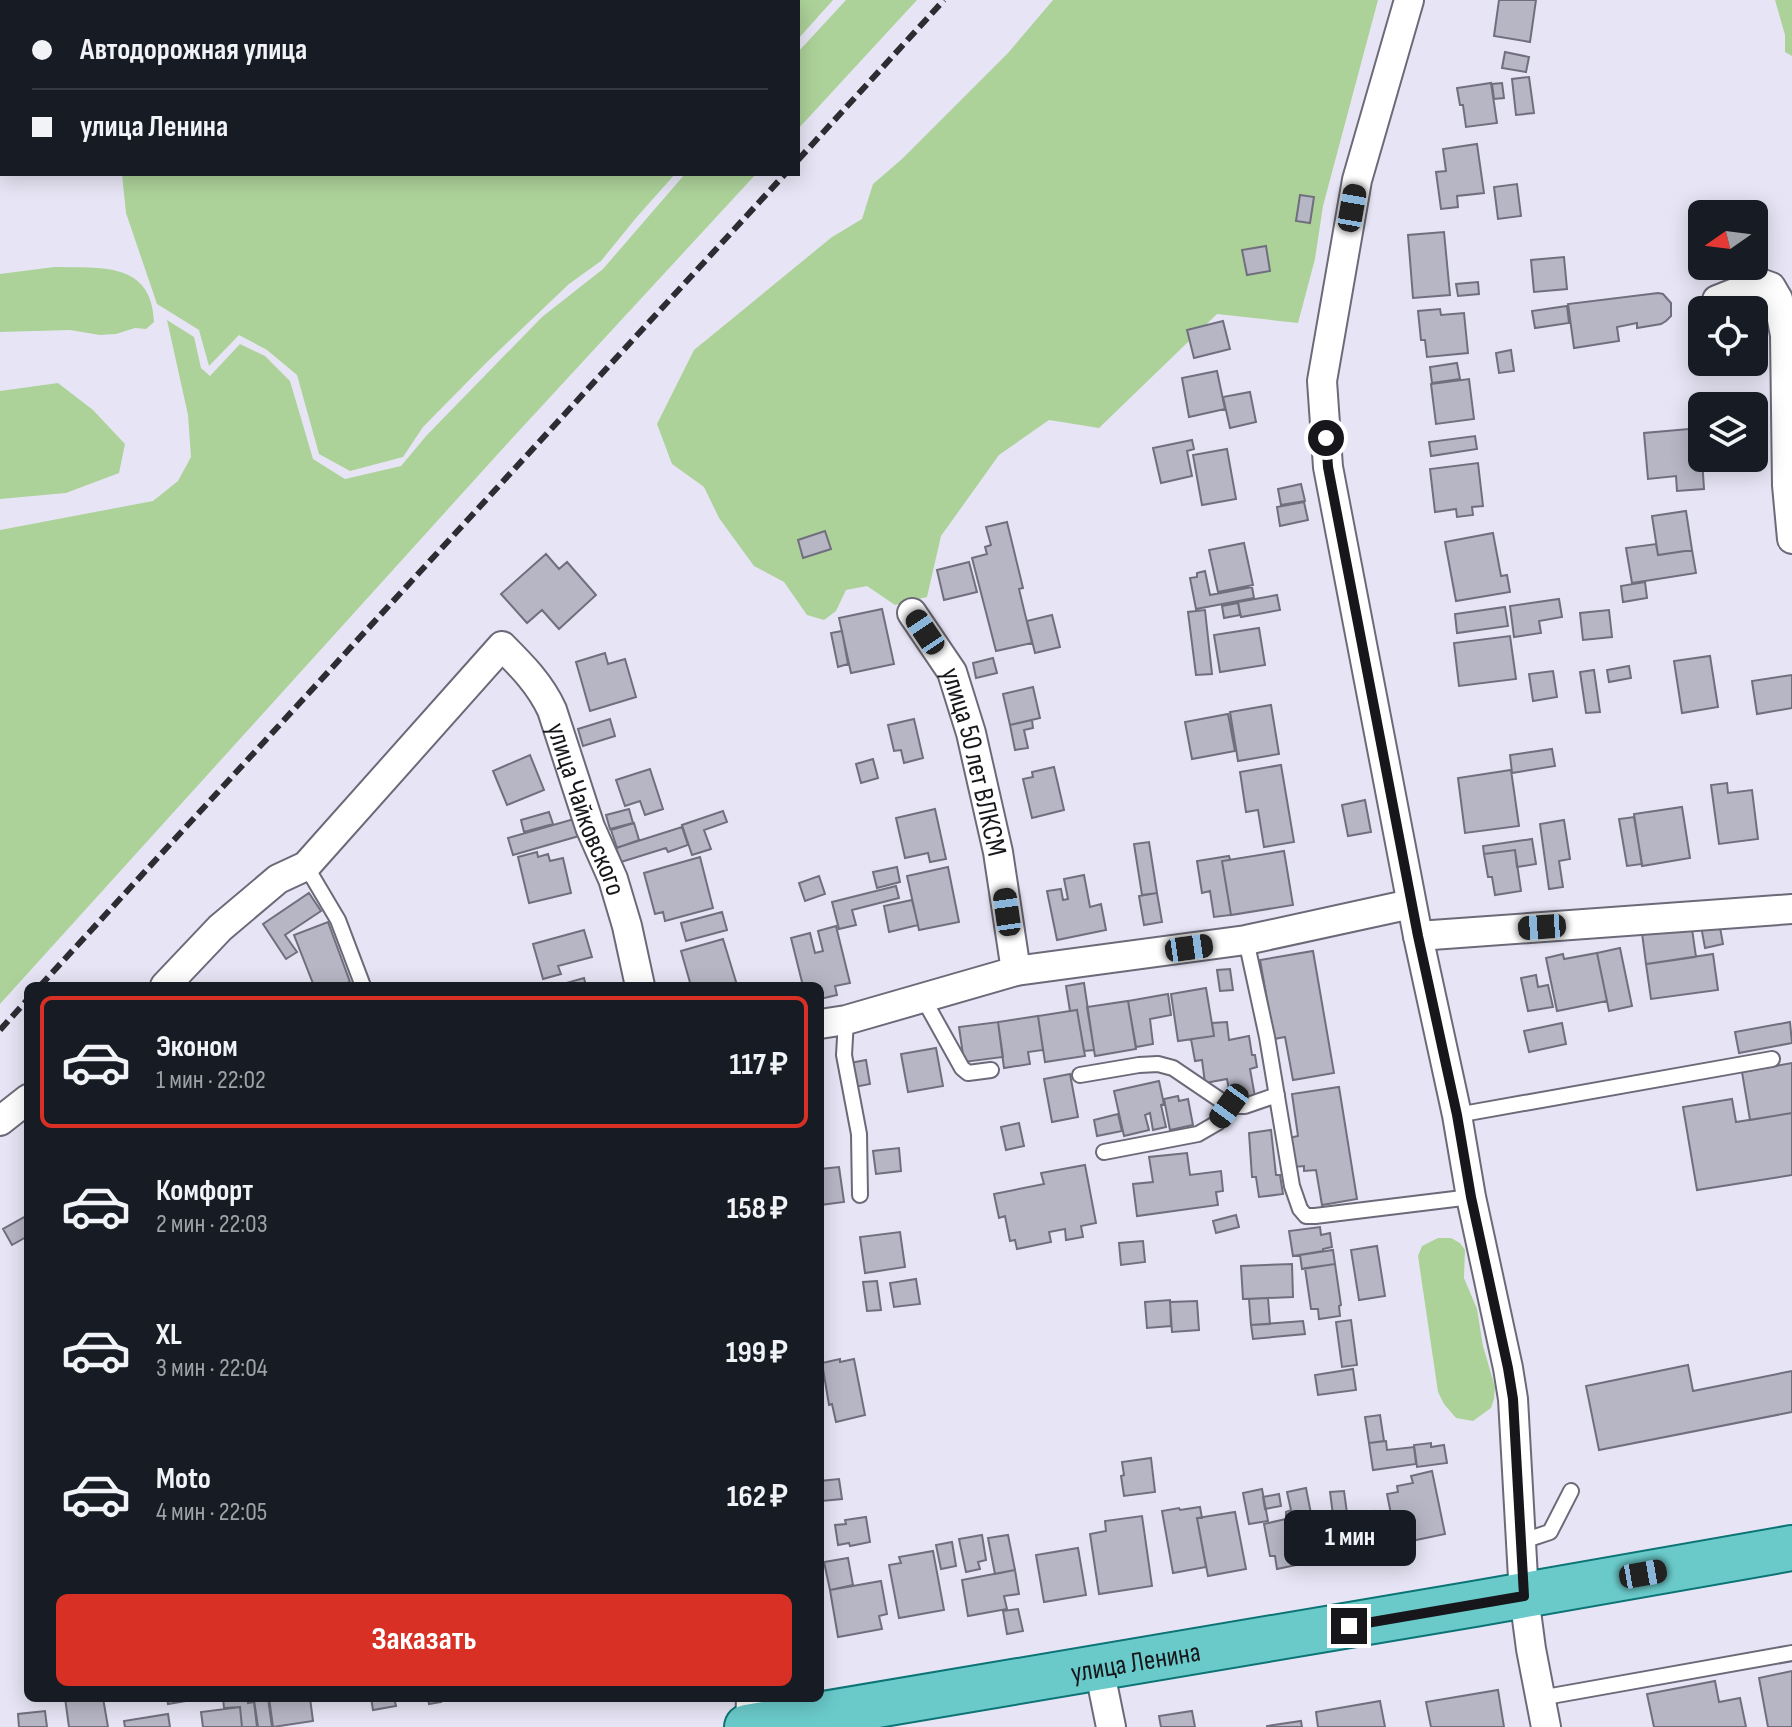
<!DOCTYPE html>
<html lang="ru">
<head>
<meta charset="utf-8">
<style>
	body { margin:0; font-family:"Sofia Sans Condensed",sans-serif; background:#20242c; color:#f1f3f6; height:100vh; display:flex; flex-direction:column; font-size:30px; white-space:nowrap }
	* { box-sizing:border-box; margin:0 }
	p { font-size:26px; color:#9ea1a6 }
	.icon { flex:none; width:44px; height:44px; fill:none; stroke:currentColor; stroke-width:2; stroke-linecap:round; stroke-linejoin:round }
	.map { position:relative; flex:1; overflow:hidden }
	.drawer { position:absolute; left:24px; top:982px; width:800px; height:720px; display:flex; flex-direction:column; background:#171b24; border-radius:12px; box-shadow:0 4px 20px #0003 }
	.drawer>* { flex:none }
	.guide { position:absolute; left:0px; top:0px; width:800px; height:176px; box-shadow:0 4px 20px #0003; display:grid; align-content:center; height:176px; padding:0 32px; background:#171b24 }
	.needle { width:52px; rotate:256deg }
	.tools { position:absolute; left:1688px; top:200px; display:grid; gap:16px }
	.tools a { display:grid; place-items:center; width:80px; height:80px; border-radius:12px; background:#171b24; box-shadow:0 4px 20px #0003; font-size:40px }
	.end { position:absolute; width:36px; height:36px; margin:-18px; border:10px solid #16161b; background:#fff; box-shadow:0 0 0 4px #fff }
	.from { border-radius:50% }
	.bubble { position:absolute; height:56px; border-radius:12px; background:#171b24; box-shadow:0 4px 20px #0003; font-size:26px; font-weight:700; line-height:56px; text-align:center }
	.car { position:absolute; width:24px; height:48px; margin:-24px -12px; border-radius:10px; box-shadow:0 0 6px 2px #0007; background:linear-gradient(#222 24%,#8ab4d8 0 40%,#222 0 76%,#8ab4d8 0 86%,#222 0) }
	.guide b { display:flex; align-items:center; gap:28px; height:76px; font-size:30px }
	.guide b+b { border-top:2px solid #363941 }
	.guide i { width:20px; height:20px; background:#f1f3f6 }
	ul { padding:14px 0 0; list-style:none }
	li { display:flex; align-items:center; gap:24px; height:132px; margin:0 16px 12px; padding:0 16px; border:4px solid transparent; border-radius:12px }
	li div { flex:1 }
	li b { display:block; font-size:30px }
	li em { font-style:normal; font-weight:700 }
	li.current { border-color:#d93025 }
	li>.icon { width:72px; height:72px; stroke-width:1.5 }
	.button { display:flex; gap:16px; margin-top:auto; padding:16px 32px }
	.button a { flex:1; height:92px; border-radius:12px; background:#d93025; color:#fff; font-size:32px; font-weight:700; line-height:92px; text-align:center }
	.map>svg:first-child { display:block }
	.green { fill:#add299 }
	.building { fill:#b7b6c5; stroke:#706f7d; stroke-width:2 }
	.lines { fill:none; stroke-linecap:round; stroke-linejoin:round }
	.lane-casing { stroke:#6c6a78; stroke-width:18 }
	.street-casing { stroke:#6c6a78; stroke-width:32 }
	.primary-casing { stroke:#0c7475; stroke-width:48 }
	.lane { stroke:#fff; stroke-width:14 }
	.street { stroke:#fff; stroke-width:28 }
	.primary { stroke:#6acaca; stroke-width:44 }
	.rail { stroke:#2d2c33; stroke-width:6; stroke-dasharray:12 6; stroke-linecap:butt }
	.route { stroke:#16161b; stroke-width:10 }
	.labels { text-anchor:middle; stroke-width:8; stroke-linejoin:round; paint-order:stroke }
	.street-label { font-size:28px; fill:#16161b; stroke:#f4f3fd }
</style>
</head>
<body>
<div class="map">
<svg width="1792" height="1727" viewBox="0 0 1792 1727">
	<rect width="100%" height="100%" fill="#e7e5f5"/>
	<path class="green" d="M405,0H833L798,39V2H402Z
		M846,0H917L798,129V52Z
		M1053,0H1378L1323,206L1315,259L1298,323L1217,314L1099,428L1049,420L999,455L941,536L927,597L895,605L867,586L846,590L836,611L824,620L807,615L784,582L754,566L719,518L704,487L672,464L657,424L694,350L832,237L862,219L873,184L902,159L1008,53Z
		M1775,0H1792V56L1785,52V35Z
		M122,174H675L636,218L601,261L569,284L487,362L423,427L403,457L350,471L319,454L297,375L267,350L239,335L209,366L199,330L157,304L126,213Z
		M685,174H756L506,445L0,1004V530L153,501L178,481L191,457L188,415L167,320L194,337L201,368L210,376L240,344L265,356L290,381L313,459L345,479L401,466L427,435L542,317L603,269Z
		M54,267C100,268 152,261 154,322L146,329L135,328L116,334L100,335L70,330L0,332V274Z
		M58,383L93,410L125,444L119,473L66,493L0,499V391Z
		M1438,1238H1451L1460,1243L1465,1250L1464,1278L1477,1309L1483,1346L1495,1387L1494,1399L1491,1408L1473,1421L1456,1418L1444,1404L1438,1392L1418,1256L1422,1246Z"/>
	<path class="building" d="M1499,0H1536L1530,42L1494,36Z
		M1505,52L1529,57L1526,72L1502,68Z
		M1529,77L1534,113L1516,115L1512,79Z
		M1491,83L1497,123L1466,127L1463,105H1460L1457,88Z
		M1502,83L1504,98L1494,99L1492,84Z
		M1477,144L1484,193L1457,196L1458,207L1441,209L1436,172L1446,171L1443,149Z
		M1517,184L1521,216L1498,219L1494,187Z
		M1300,195L1314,197L1310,223L1296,221Z
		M1444,232L1450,295L1413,298L1408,235Z
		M1266,246L1270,271L1247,275L1242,250Z
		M1564,257L1567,289L1534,292L1531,260Z
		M1478,282L1479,294L1458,296L1456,284Z
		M1658,293L1663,294L1671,303V316L1666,321L1661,324L1637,328V323L1617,327L1619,341L1574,348L1568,304Z
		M1567,306L1569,323L1535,328L1532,311Z
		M1440,309L1441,315L1464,313L1468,353L1427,357L1425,340H1421L1418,311Z
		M1223,321L1230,349L1194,358L1187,330Z
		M1511,350L1514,371L1499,373L1496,353Z
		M1457,363L1460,379L1432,383L1430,367Z
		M1217,371L1225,409L1189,417L1182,378Z
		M1469,379L1474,419L1436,424L1431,384Z
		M1250,392L1256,422L1230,428L1223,397Z
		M1700,428L1704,489L1677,491L1676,476L1648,479L1644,433Z
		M1475,436L1477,449L1431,456L1429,442Z
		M1192,440L1194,449L1187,451L1192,476L1161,483L1153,448Z
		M1227,449L1236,499L1202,505L1193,455Z
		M1478,463L1483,506L1472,507L1473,515L1457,517L1456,509L1435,512L1430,469Z
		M1301,484L1305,501L1281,505L1278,489Z
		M1304,502L1308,520L1280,526L1277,507Z
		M1686,511L1692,550L1658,555L1652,516Z
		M1007,522L1023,588L1019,589L1032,643L996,651L972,558L987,554L985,547L991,545L986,527Z
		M825,531L831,549L803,558L798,540Z
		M1493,533L1501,576L1507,575L1510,592L1456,601L1445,542Z
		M1244,543L1253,585L1218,592L1209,550Z
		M1656,544L1658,555L1692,550L1696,573L1632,583L1626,548Z
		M546,554L559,569L567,562L596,595L559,629L542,610L527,623L501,594Z
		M969,562L977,592L944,600L937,570Z
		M1205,571L1210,595L1252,587L1254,598L1196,609L1190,578L1197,577V573Z
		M1645,582L1647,598L1623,602L1621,586Z
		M1277,595L1280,610L1241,617L1238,602Z
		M1559,599L1562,617L1539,621L1541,633L1514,637L1510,606Z
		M1238,603L1240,615L1224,618L1222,606Z
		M1505,607L1508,626L1457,633L1455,614Z
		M882,609L894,664L851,673L839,618Z
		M1205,610L1212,674L1196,675L1188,612Z
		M1609,610L1612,637L1583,640L1580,613Z
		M1052,615L1060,647L1035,653L1027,621Z
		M1259,628L1265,665L1220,672L1214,635Z
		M842,631L848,664L838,667L831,633Z
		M1510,636L1516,679L1459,686L1454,643Z
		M605,653L608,664L625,659L636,697L590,711L576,662Z
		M1710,656L1718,707L1682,713L1674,661Z
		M993,658L997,673L976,678L973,663Z
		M1629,666L1631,678L1609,682L1607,670Z
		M1594,670L1600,712L1586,713L1580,672Z
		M1553,671L1557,697L1533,701L1529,674Z
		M1792,675V708L1757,714L1752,681Z
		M1033,687L1040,718L1010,725L1003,694Z
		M1271,705L1279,754L1238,761L1230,712Z
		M1228,714L1235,751L1192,759L1185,722Z
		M610,719L615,736L583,746L578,729Z
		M914,719L923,758L904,763L901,750L894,751L888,725Z
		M1032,720L1033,728L1024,730L1028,748L1015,750L1010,725Z
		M1552,749L1555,766L1512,773L1510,755Z
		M530,755L544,790L507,805L493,771Z
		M873,759L878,778L861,783L856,764Z
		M1281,765L1294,842L1264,847L1258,810L1246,812L1240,772Z
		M1054,767L1064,810L1032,818L1023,779L1033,777L1032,772Z
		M650,769L663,809L645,815L640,801L625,806L616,780Z
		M1511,770L1519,826L1465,833L1458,778Z
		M1727,783L1728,793L1752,790L1758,839L1719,844L1711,785Z
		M1365,800L1371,832L1348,836L1342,805Z
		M1682,807L1690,858L1642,866L1634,814Z
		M629,809L633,823L610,829L606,815Z
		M935,809L946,859L930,862L928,853L905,858L896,818Z
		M723,811L727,822L704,830L711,849L692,855L682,825Z
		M549,812L553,824L524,832L521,820Z
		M1634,817L1642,864L1627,866L1619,819Z
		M574,819L579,836L513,855L508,838Z
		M1564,820L1570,859L1559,861L1563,887L1549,889L1540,824Z
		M634,823L639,840L617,848L611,830Z
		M682,827L688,845L668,852L666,848L621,862L616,848Z
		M1532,839L1536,864L1517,867L1515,850L1484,854L1483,846Z
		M1149,842L1157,893L1142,895L1134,844Z
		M1515,850L1521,891L1495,895L1492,877H1488L1484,854Z
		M1284,851L1293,905L1231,915L1222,861Z
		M537,852L538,857L548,854L550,861L563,858L571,893L529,903L518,857Z
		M1229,856L1230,860L1222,861L1231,915L1214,917L1210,891L1202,893L1197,861Z
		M700,857L713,908L665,921L663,912L655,914L644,873Z
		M897,867L900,882L877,888L873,872Z
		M948,867L959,922L919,930L907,876Z
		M1084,875L1090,907L1101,904L1106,930L1057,940L1047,891L1061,889L1063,900L1068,899L1064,879Z
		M819,876L825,894L805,901L799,883Z
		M896,886L899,898L852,910L856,925L839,929L832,902Z
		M309,893L321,911L285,935L297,952L286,959L263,924Z
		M1157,893L1162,922L1144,925L1139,896Z
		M912,900L918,925L889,932L884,906Z
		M722,912L727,930L686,941L681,923Z
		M328,922L350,982L339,986H314L294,935Z
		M1719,922L1723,944L1705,948L1701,926Z
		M836,926L850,983L835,986L837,995L820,999V986H803L791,938L810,933L815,953L823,951L818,931Z
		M1674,929L1675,932L1692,929L1696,957L1646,964L1642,933Z
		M584,930L592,957L558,966L561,974L543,979L533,944Z
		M723,939L737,985L691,986L681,951Z
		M1620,948L1632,1006L1609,1011L1597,953Z
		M1313,951L1334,1073L1293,1080L1285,1037L1274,1039L1260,960Z
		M1597,953L1607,1001L1557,1011L1546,958L1563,954L1564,959Z
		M1713,954L1718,990L1651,999L1646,964Z
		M1230,969L1233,990L1220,991L1217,970Z
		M1536,975L1538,987L1548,985L1553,1007L1528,1011L1521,978Z
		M584,978L586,986H556Z
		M1084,983L1094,1050L1084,1051L1077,1010L1070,1011L1066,986Z
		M1206,988L1214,1036L1178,1041L1171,994Z
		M1168,994L1171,1015L1150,1019L1153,1044L1136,1047L1128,1001Z
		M1128,1001L1136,1049L1095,1056L1087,1007Z
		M1077,1010L1085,1056L1045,1062L1038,1016Z
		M1038,1016L1043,1050L1028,1052L1030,1064L1004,1068L998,1022Z
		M998,1022L1003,1057L964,1062L959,1027Z
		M1227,1022L1229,1040L1249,1036L1252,1055H1255L1257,1067L1250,1069L1255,1097L1231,1101L1227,1079L1205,1083L1202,1060L1195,1061L1191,1039L1214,1036L1212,1023Z
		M1790,1022L1792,1043L1739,1053L1735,1032Z
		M1562,1023L1566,1044L1529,1052L1524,1031Z
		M936,1048L943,1086L908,1092L901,1054Z
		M866,1060L870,1084L854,1087L850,1063Z
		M1792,1063V1113L1750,1120L1742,1072Z
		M1070,1074L1078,1117L1052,1122L1044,1079Z
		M1159,1081L1164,1104L1161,1105L1166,1127L1153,1130L1150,1113L1145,1115L1149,1130L1124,1136L1114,1091Z
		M1339,1087L1357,1199L1322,1205L1316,1170L1304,1171V1166L1294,1167L1289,1138L1298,1136L1292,1094Z
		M1178,1096L1179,1101L1188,1099L1193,1125L1170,1130L1164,1099Z
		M1732,1099L1736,1122L1792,1113V1175L1697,1190L1683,1107Z
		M1118,1114L1122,1131L1097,1136L1094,1120Z
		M1019,1123L1024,1146L1006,1150L1001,1127Z
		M1271,1130L1276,1175H1280L1283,1194L1259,1197L1256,1177H1252L1249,1133Z
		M899,1148L901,1171L876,1174L873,1151Z
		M1187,1153L1190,1175L1221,1171L1223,1191L1216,1192L1218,1205L1137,1216L1133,1184L1153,1182L1149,1157Z
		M1085,1165L1096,1223L1081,1226L1083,1237L1066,1240L1065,1229L1049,1232L1051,1242L1017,1249L1015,1240L1010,1241L1005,1216L999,1218L994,1194L1044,1184L1041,1173Z
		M839,1167L844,1202L820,1205V1169Z
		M28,1215V1236L12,1245L3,1229Z
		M1236,1215L1239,1227L1216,1233L1213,1221Z
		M1320,1227L1321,1235L1330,1233L1332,1247L1323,1249V1251L1293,1256L1289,1231Z
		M900,1232L905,1267L865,1273L860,1237Z
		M1143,1241L1145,1262L1121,1265L1119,1243Z
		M1377,1246L1385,1296L1359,1300L1351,1250Z
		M1333,1250L1335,1264L1302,1269L1300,1255Z
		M1292,1264L1293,1297L1243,1299L1241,1266Z
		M1335,1264L1341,1305L1339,1306L1340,1316L1319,1319L1318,1309H1311L1305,1268Z
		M916,1279L920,1304L894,1307L890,1283Z
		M877,1281L881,1310L867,1311L863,1282Z
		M1268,1298L1270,1324L1251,1325L1249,1299Z
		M1170,1300L1171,1326L1147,1328L1145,1302Z
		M1197,1301L1199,1330L1172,1332L1170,1302Z
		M1351,1320L1357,1365L1342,1367L1336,1322Z
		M1303,1321L1305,1334L1253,1339L1251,1325Z
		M840,1359V1362L854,1359L865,1415L836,1422L832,1404L829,1405L822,1363Z
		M1688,1365L1693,1391L1792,1371V1412L1599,1450L1586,1386Z
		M1353,1369L1356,1390L1318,1395L1315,1375Z
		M1380,1415L1384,1441L1369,1443L1365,1417Z
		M1386,1441L1387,1450L1414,1447L1416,1464L1373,1470L1369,1443Z
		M1431,1443V1447L1444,1445L1447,1463L1417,1467L1414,1445Z
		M1151,1458L1155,1492L1124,1496L1121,1476L1124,1475L1122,1462Z
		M1432,1471L1445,1534L1397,1544L1387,1494L1398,1492L1397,1486L1413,1483L1411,1476Z
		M839,1479L842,1499L822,1501L820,1481Z
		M1306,1488L1314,1529L1318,1528L1321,1538L1316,1539L1320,1560L1277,1569L1275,1556H1270L1264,1524L1286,1519V1512L1291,1510L1287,1492Z
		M1262,1489L1268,1521L1249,1524L1243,1493Z
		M1344,1491L1347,1513L1333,1515L1330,1492Z
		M1279,1494L1281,1506L1265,1509L1263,1497Z
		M1200,1507L1202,1518H1197L1206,1567L1173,1573L1162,1511L1179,1508L1180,1510Z
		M1374,1511L1380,1549L1339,1555L1332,1518Z
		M1235,1512L1246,1569L1208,1576L1197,1518Z
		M1142,1516L1152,1586L1099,1594L1090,1534L1106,1531L1105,1521Z
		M866,1517L870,1542L850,1546L849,1543L838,1545L835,1525L846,1524L845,1520Z
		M982,1535L986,1560L978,1562L980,1569L966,1572L959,1539Z
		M1008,1535L1015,1570L995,1574L988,1538Z
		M952,1542L956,1566L941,1569L936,1545Z
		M1078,1548L1086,1595L1044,1602L1036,1555Z
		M933,1551L944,1610L899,1618L889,1565L901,1563L899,1557Z
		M848,1558L853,1585L830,1590L824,1562Z
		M1015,1570L1019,1594L1004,1596L1007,1609L968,1616L962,1580Z
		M881,1581L887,1614L879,1616L882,1629L838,1637L830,1590Z
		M1018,1609L1023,1631L1007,1634L1003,1611Z
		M1792,1671V1727H1768L1759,1678Z
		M1715,1681L1719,1702L1740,1698L1746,1727H1654L1647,1694Z
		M1498,1690L1504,1727H1431L1426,1702Z
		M65,1698H103L108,1727H69Z
		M167,1698H203L168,1704Z
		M223,1698H247L248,1703L254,1702L257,1727H242L240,1707L224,1708Z
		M268,1698L272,1727H258L254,1700Z
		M269,1698H290L291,1701L310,1698L313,1721L273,1727Z
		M371,1698H394L396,1706L373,1710Z
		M428,1698H440L441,1702L429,1704Z
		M1380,1701L1385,1727H1318L1316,1712Z
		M240,1707L242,1727H203L201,1712Z
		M45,1711L47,1727H19L18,1714Z
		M1192,1711L1195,1727H1161L1159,1716Z
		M168,1714L170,1727H125L124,1721Z
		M1301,1721L1302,1727H1267V1726Z"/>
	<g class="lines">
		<defs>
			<path id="lane" d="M306,866L338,920L363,986
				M1246,940L1267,1037L1292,1186L1300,1209L1306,1216H1315L1471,1197
				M923,998L962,1068L968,1073L991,1070
				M846,1020L844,1055L859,1134L860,1195
				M1080,1075L1139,1065L1158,1064L1173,1068L1229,1106H1245L1277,1095
				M1457,1115L1772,1059
				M1104,1152L1198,1134L1217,1123L1229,1106
				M1520,1542L1550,1532L1571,1491
				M1540,1698L1792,1653"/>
			<g id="street">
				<path d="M1409,0L1357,180L1322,381L1328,467L1418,936L1457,1115L1471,1197L1508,1368L1513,1399L1524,1596L1531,1649L1546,1727"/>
				<path d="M1717,300L1760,283L1771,287L1778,299L1785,335L1787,485L1792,539"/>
				<path id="s1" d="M912,613L952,672L971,733L998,852L1016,971"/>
				<path d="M1418,936L1792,909"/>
				<path id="s2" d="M165,986L220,928L278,879L306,866L502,646C522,666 540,684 552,710L590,827L613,879L627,926L640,986"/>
				<path d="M820,1024L846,1020L1016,971L1246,940L1411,904"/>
				<path d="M0,1121L28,1099"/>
				<path d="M1099,1668L1111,1727"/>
				<path d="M750,1727L751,1698"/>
			</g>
			<g id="primary">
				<path id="s3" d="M747,1727L1474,1604L1792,1548"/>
			</g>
		</defs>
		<use href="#lane" class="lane-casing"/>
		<use href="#street" class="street-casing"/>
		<use href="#primary" class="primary-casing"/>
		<use href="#lane" class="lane"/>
		<use href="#street" class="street"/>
		<use href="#primary" class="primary"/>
		<path class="rail" d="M798,160L944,0
			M40,986L785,174
			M0,1030L28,999"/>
	</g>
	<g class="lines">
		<path class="route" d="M1326,438L1328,467L1418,936L1457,1115L1471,1197L1508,1368L1513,1399L1524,1596L1349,1626"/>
	</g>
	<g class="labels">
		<g class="street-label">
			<text dy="10" stroke="none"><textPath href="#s1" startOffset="164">улица 50 лет ВЛКСМ</textPath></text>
			<text dy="10" stroke="none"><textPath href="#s2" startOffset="668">улица Чайковского</textPath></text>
			<text dy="10" stroke="none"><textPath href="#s3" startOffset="394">улица Ленина</textPath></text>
		</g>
	</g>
</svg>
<div class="tools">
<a><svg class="needle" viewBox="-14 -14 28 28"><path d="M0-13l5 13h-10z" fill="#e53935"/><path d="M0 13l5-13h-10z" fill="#9ea1a6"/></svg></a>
<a><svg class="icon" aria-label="locate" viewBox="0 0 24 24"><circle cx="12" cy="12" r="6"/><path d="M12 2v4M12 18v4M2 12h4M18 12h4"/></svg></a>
<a><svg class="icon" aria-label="layers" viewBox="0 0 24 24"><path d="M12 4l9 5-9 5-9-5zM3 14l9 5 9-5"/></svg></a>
</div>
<i class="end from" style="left:1326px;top:438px"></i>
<i class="end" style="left:1349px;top:1626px"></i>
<div class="bubble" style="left:1284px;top:1510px;width:132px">1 мин</div>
<i class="car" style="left:1352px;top:208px;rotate:10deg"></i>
<i class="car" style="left:925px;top:632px;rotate:326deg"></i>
<i class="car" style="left:1007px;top:912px;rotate:352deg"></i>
<i class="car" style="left:1542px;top:927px;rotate:266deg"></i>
<i class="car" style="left:1189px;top:948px;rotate:82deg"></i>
<i class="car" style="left:1229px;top:1106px;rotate:216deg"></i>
<i class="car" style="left:1643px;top:1574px;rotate:80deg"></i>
<div class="guide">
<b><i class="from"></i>Автодорожная улица</b>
<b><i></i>улица Ленина</b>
</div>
<section class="drawer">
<ul>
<li class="current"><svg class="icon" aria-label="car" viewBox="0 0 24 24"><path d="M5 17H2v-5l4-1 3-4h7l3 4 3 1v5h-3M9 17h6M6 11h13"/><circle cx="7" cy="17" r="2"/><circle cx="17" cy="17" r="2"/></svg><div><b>Эконом</b><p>1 мин · 22:02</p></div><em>117 ₽</em></li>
<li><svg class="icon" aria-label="car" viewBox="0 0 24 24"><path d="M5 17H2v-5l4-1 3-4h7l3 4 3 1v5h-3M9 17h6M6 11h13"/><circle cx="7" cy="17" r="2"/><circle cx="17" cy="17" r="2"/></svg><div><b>Комфорт</b><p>2 мин · 22:03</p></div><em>158 ₽</em></li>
<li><svg class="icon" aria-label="car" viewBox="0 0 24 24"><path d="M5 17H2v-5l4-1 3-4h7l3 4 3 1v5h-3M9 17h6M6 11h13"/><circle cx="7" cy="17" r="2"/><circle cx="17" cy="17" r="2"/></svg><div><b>XL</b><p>3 мин · 22:04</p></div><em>199 ₽</em></li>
<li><svg class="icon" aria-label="car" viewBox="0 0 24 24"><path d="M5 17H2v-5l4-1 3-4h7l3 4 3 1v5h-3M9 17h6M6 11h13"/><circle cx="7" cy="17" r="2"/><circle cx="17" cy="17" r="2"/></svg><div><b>Moto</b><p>4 мин · 22:05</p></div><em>162 ₽</em></li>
</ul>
<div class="button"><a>Заказать</a></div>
</section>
</div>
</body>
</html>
